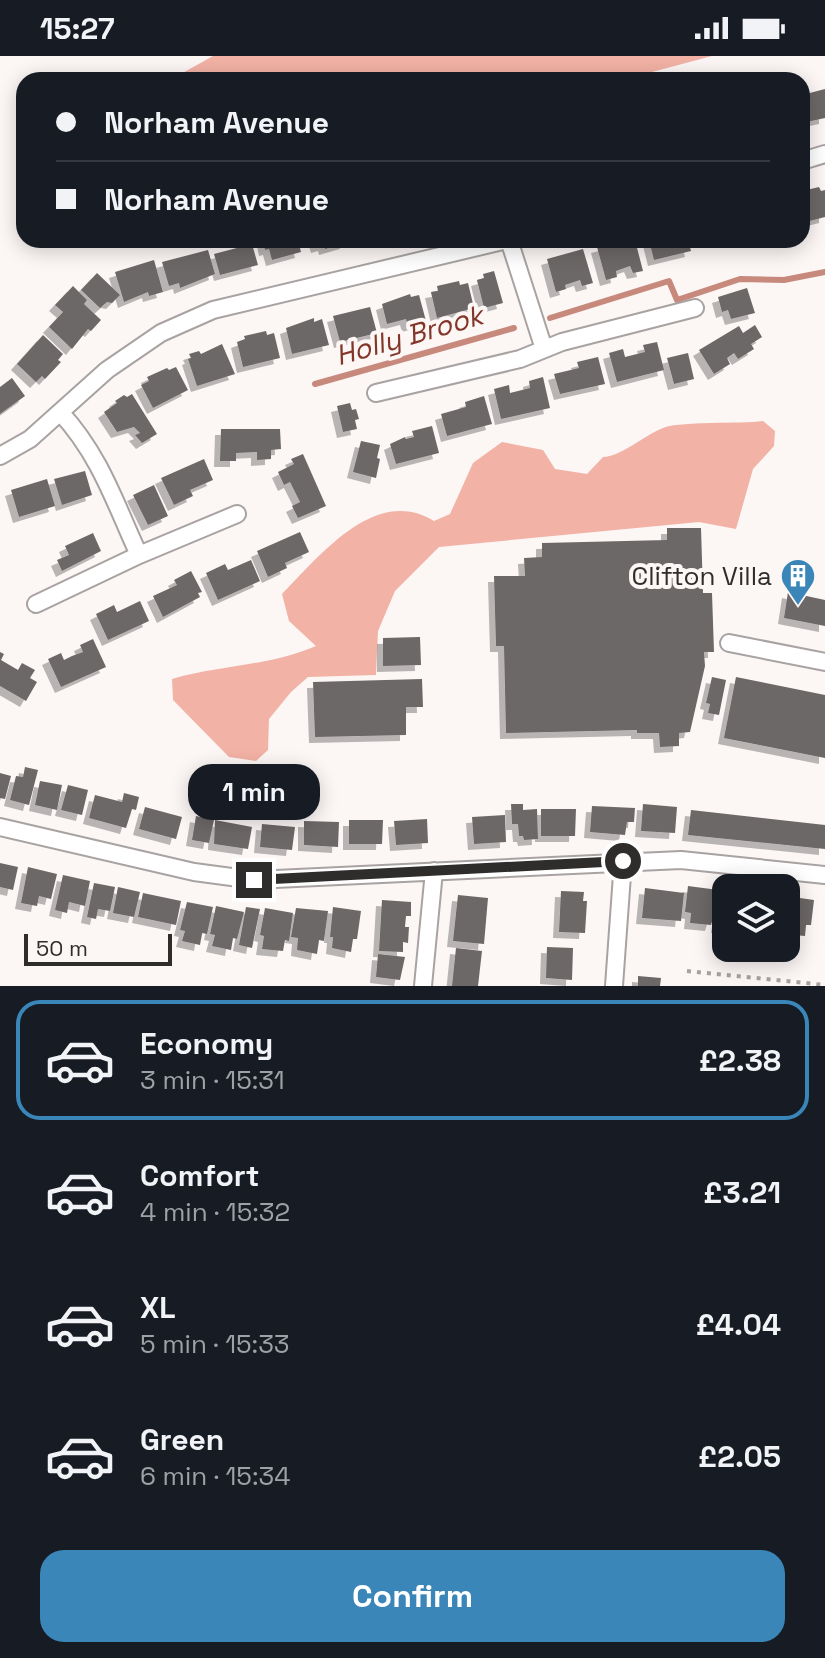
<!DOCTYPE html>
<html lang="en">
<head>
<meta charset="utf-8">
<style>
	body { margin:0; font-family:"Space Grotesk",sans-serif; background:#20242c; color:#f1f3f6; height:100vh; display:flex; flex-direction:column; font-size:30px; white-space:nowrap }
	* { box-sizing:border-box; margin:0 }
	p { font-size:26px; color:#9ea1a6 }
	.icon { flex:none; width:44px; height:44px; fill:none; stroke:currentColor; stroke-width:2; stroke-linecap:round; stroke-linejoin:round }
	.map { position:relative; height:930px; overflow:hidden }
	.panel { display:flex; flex-direction:column; background:#171b24; flex:1 }
	.panel>* { flex:none }
	.banner { position:absolute; left:16px; top:16px; width:794px; height:176px; border-radius:24px; box-shadow:0 4px 20px #0003; display:grid; align-content:center; height:176px; padding:0 40px; background:#171b24 }
	.controls { position:absolute; left:712px; top:818px; display:grid; gap:16px }
	.controls a { display:grid; place-items:center; width:88px; height:88px; border-radius:16px; background:#171b24; box-shadow:0 4px 20px #0003; font-size:40px }
	.scale { position:absolute; left:24px; bottom:20px; width:148px; box-sizing:border-box; padding-left:8px; border:4px solid #2f2d2c; border-top:0; font-size:22px; line-height:28px; white-space:nowrap; color:#2f2d2c; -webkit-text-stroke:6px #fcf6f5; paint-order:stroke }
	.end { position:absolute; width:36px; height:36px; margin:-18px; border:10px solid #2f2d2c; background:#fff; box-shadow:0 0 0 4px #fff }
	.from { border-radius:50% }
	.bubble { position:absolute; height:56px; border-radius:24px; background:#171b24; box-shadow:0 4px 20px #0003; font-size:26px; font-weight:700; line-height:56px; text-align:center }
	.banner b { display:flex; align-items:center; gap:28px; height:76px; font-size:30px }
	.banner b+b { border-top:2px solid #363941 }
	.banner i { width:20px; height:20px; background:#f1f3f6 }
	ul { padding:14px 0 0; list-style:none }
	li { display:flex; align-items:center; gap:24px; height:120px; margin:0 16px 12px; padding:0 24px; border:4px solid transparent; border-radius:24px }
	li div { flex:1 }
	li b { display:block; font-size:30px }
	li em { font-style:normal; font-weight:700 }
	li.current { border-color:#3a86b9 }
	li>.icon { width:72px; height:72px; stroke-width:1.5 }
	.cta { display:flex; gap:16px; margin-top:auto; padding:16px 40px }
	.cta a { flex:1; height:92px; border-radius:24px; background:#3a86b9; color:#fff; font-size:32px; font-weight:700; line-height:92px; text-align:center }
	.status { display:flex; justify-content:space-between; align-items:center; height:56px; padding:0 40px; background:#171b24; direction:ltr }
	.status svg { height:22px; fill:currentColor }
	.map>svg:first-child { display:block }
	.green { fill:#f2b2a5 }
	.lines { fill:none; stroke-linecap:round; stroke-linejoin:round }
	.stream { stroke:#c8897d; stroke-width:6 }
	.building { fill:#6d6867; filter:url(#shadow) }
	.minor-casing { stroke:#a8a3a2; stroke-width:20 }
	.path { stroke:#a7a2a1; stroke-width:4; stroke-dasharray:4 6; stroke-linecap:butt }
	.minor { stroke:#fff; stroke-width:16 }
	.route { stroke:#2f2d2c; stroke-width:10 }
	.labels { text-anchor:middle; stroke-width:8; stroke-linejoin:round; paint-order:stroke }
	.poi-label { font-size:26px; fill:#2f2d2c; stroke:#fcf6f5; text-anchor:end }
	.water-label { font-size:28px; font-style:italic; fill:#823528; stroke:#fcf6f5 }
</style>
</head>
<body>
<div class="status"><b>15:27</b><svg viewBox="0 0 49 12"><path d="M0 12V9h3v3zM5 12V6h3v6zM10 12V3h3v9zM15 12V0h3v12zM26 1h20v11H26zM47 4h2v5h-2z"/></svg></div>
<div class="map">
<svg width="825" height="930" viewBox="0 0 825 930">
	<defs>
		<filter id="shadow"><feDropShadow dx="-6" dy="6" stdDeviation="0" flood-color="#0004"/></filter>
	</defs>
	<rect width="100%" height="100%" fill="#fcf6f5"/>
	<path class="green" d="M213,0H712L622,24H170Z
		M763,365L775,375L774,390L753,413L736,473L699,466L439,491L395,535L378,575L376,619L308,621L291,636L269,663L268,694L256,705L229,701L173,644L172,623C220,609 270,610 316,590L289,565L282,538C320,500 375,429 434,465L450,458L473,407L502,386L543,394L555,413L587,418L603,401C620,401 645,379 663,372C679,365 740,368 763,365Z"/>
	<g class="lines">
		<path class="stream" d="M550,262L669,225L677,244L740,223L784,224L825,216
			M315,328L514,272"/>
	</g>
	<path class="building" d="M825,33V62L802,67V39Z
		M819,131L821,135L825,134V161L802,167V135Z
		M263,184H298L301,196L272,204L269,193L265,194Z
		M315,184H345L346,187L325,193L324,189L317,191Z
		M624,184H635L643,215L633,217L630,210L616,215L617,221L606,224L597,191Z
		M649,184H688L691,195L654,204Z
		M252,188L258,209L220,219L214,198Z
		M583,193L593,227L582,230L580,224L565,229L566,233L556,236L547,203Z
		M208,194L215,218L180,232L179,227L169,230L162,206Z
		M154,204L163,236L149,240L148,236L124,246L115,216Z
		M494,215L503,247L484,252L477,224L484,222L483,218Z
		M97,217L120,239L112,247L107,246L100,252L81,234Z
		M459,225L460,229L468,227L474,252L437,262L431,236L438,235L437,230Z
		M73,230L87,244L84,248L101,264L91,275L88,273L72,293L49,271L63,256L55,249Z
		M747,232L755,257L731,263L728,254L722,256L718,241Z
		M410,238L411,241L419,239L426,265L408,270L406,263L387,268L382,248Z
		M370,251L377,277L340,286L333,260Z
		M314,262V266L322,263L329,289L292,298L286,272Z
		M755,269L762,281L751,288L754,293L738,303L734,297L727,302L730,308L714,318L699,294L739,270L743,277Z
		M266,275L267,279L274,277L280,302L243,311L237,286L245,283L244,280Z
		M43,279L63,298L58,304L61,306L45,323L42,320L36,326L17,308Z
		M657,286L664,314L617,326L609,297L623,293L625,301L645,296L643,289Z
		M222,288L235,318L197,330L188,303L191,302L189,298L199,295L201,298Z
		M688,297L694,323L674,328L667,302Z
		M598,301L605,328L560,338L554,318L579,312L577,306Z
		M176,311L188,334L153,352L141,329L149,325L147,321L167,312L169,314Z
		M543,321L550,352L501,363L494,333L509,329L510,337L530,332L529,325Z
		M12,322L25,340L0,358V331Z
		M132,338L157,378L142,387L135,379L140,377L134,371L117,376L104,356L117,347L115,345L124,339L127,341Z
		M484,340L492,368L447,380L441,358L466,351L465,346Z
		M350,347L352,354L356,353L359,363L355,364L357,373L343,376L337,350Z
		M432,370L439,397L396,408L390,388L405,381L406,383L414,381L412,375Z
		M221,373H280L281,393L271,394V403L257,404V396L236,397V405H220Z
		M361,385L380,389L377,402L380,403L376,422L353,416Z
		M303,398L326,450L298,462L292,450L300,446L290,426L284,429L278,416L294,408L291,403Z
		M204,403L213,424L190,434L193,440L174,449L161,422Z
		M85,415L92,439L62,449L54,423Z
		M47,423L55,450L19,461L11,434Z
		M154,429L168,460L148,469L133,439Z
		M667,472H701L703,537H712L714,596H704L705,610L690,676L679,677V690L660,691L659,677H637V674L506,677L504,590H496L494,520H525L524,502L542,501V487L667,484Z
		M300,476L309,496L285,507L287,512L268,521L257,495Z
		M93,477L101,495L62,515L57,504L69,499L65,490Z
		M251,504L260,525L218,544L206,517L225,508L228,514Z
		M191,515L202,536L198,537L200,541L163,561L153,540L177,529L174,524Z
		M788,536L825,544V570L784,562Z
		M140,545L149,565L108,584L96,558L114,549L117,556Z
		M420,581L421,609L383,610V582Z
		M93,583L106,611L61,631L48,603L61,597L64,604L72,600L83,596L80,589Z
		M0,596L4,598L1,604L18,614L22,607L35,614L30,622L37,626L26,645L0,630Z
		M712,621L726,624L719,659L708,657L710,648L706,647Z
		M736,621L825,639V702L724,682Z
		M422,623L423,651H406V679L315,681L313,626Z
		M25,711L38,714L29,749L10,744L16,720L23,721Z
		M0,717L11,720L5,743L0,742Z
		M40,725L62,729L57,754L35,749Z
		M68,729L88,734L82,759L61,754Z
		M124,737L139,741L136,754L132,753L126,772L89,762L95,739L122,746Z
		M511,748H523V754L537,753L538,783L524,784L523,780H519L518,768H512Z
		M643,748L677,751L675,777L641,775Z
		M592,750L635,752L634,766H627L625,779L590,776Z
		M145,751L182,761L176,783L139,773Z
		M541,753H576L575,780H541Z
		M691,754L825,769V793L688,779Z
		M505,759L506,786L474,788L472,761Z
		M196,760L214,764L209,787L192,784Z
		M427,763L428,787L396,789L394,765Z
		M215,764L252,771L248,793L214,788Z
		M349,764H383L382,788H349Z
		M304,765L339,766L338,791L304,789Z
		M262,768L295,771L292,794L260,791Z
		M0,807L18,811L13,834L0,831Z
		M28,811L57,818L51,843L39,840L37,850L21,847Z
		M63,819L90,825L85,850L69,846L67,857L55,854Z
		M94,827L115,831L110,855L98,853L96,863L87,861Z
		M688,830L726,835V872L717,871L719,859H714L711,869L690,867L691,857L685,856Z
		M118,831L140,836L134,861L113,857Z
		M645,832L684,837L681,865L642,862Z
		M561,835L584,836L583,845H587L585,877L559,876Z
		M143,837L181,845L176,869L138,861Z
		M458,839L488,842L484,888L453,885Z
		M786,840L814,844L811,869H806L805,880L794,879L795,867H793L791,879H786Z
		M382,844L411,846V860H406L405,871H409L408,887L403,886V896L379,895Z
		M187,846L213,851L207,878L202,877L200,889L182,885L185,875L180,874Z
		M216,850L244,856L237,883L233,882L231,894L212,890L215,879L210,878Z
		M246,851L260,853L252,892L239,889Z
		M333,851L361,855L357,883H353L351,896L332,892L333,881H330Z
		M265,852L293,857L289,885L285,884L283,895L262,893L264,880L260,879Z
		M296,852L328,855L324,885L319,884L317,898L297,894L298,882L291,881Z
		M547,891L573,892L572,924L546,922Z
		M456,892L482,895L478,930H452Z
		M378,898L405,901L400,924L376,921Z
		M638,920L661,922L660,930H638Z"/>
	<g class="lines">
		<defs>
			<path id="minor" d="M802,105L825,98
				M509,184L544,293
				M376,337L520,303L562,286L695,252
				M60,356C100,399 115,447 139,499
				M0,400L30,383L107,314L161,277L213,254L507,184
				M36,548L139,499L237,458
				M729,587L825,606
				M0,771L194,816L254,824L681,804L825,819
				M423,930L434,815
				M614,930L623,805"/>
		</defs>
		<use href="#minor" class="minor-casing"/>
		<path class="path" d="M687,915L825,929"/>
		<use href="#minor" class="minor"/>
	</g>
	<g class="lines">
		<path class="route" d="M254,824L623,805"/>
	</g>
	<defs>
		<symbol id="building-pin" viewBox="-11 -11 22 30"><path d="M0 17L-7.5 6A9.5 9.5 0 1 1 7.5 6Z" fill="#3a86b9" stroke="#fcf6f5"/><path d="M-4-6H4V6H1V3H-1V6H-4ZM-2.5-4.3h1.7v1.8h-1.7ZM.8-4.3h1.7v1.8H.8ZM-2.5-1h1.7V.8h-1.7ZM.8-1h1.7V.8H.8Z" fill="#fff"/></symbol>
	</defs>
	<g fill-rule="evenodd">
		<use href="#building-pin" x="778" y="500" width="40" height="54"/>
	</g>
	<g class="labels">
		<g class="poi-label">
			<text x="772" y="529">Clifton Villa</text>
		</g>
		<g class="water-label">
			<text transform="translate(409 279) rotate(-16)" y="10">Holly Brook</text>
		</g>
	</g>
</svg>
<div class="controls">
<a><svg class="icon" aria-label="layers" viewBox="0 0 24 24"><path d="M12 4l9 5-9 5-9-5zM3 14l9 5 9-5"/></svg></a>
</div>
<div class="scale">50 m</div>
<i class="end from" style="left:623px;top:805px"></i>
<i class="end" style="left:254px;top:824px"></i>
<div class="bubble" style="left:188px;top:708px;width:132px">1 min</div>
<div class="banner">
<b><i class="from"></i>Norham Avenue</b>
<b><i></i>Norham Avenue</b>
</div>
</div>
<section class="panel">
<ul>
<li class="current"><svg class="icon" aria-label="car" viewBox="0 0 24 24"><path d="M5 17H2v-5l4-1 3-4h7l3 4 3 1v5h-3M9 17h6M6 11h13"/><circle cx="7" cy="17" r="2"/><circle cx="17" cy="17" r="2"/></svg><div><b>Economy</b><p>3 min · 15:31</p></div><em>£2.38</em></li>
<li><svg class="icon" aria-label="car" viewBox="0 0 24 24"><path d="M5 17H2v-5l4-1 3-4h7l3 4 3 1v5h-3M9 17h6M6 11h13"/><circle cx="7" cy="17" r="2"/><circle cx="17" cy="17" r="2"/></svg><div><b>Comfort</b><p>4 min · 15:32</p></div><em>£3.21</em></li>
<li><svg class="icon" aria-label="car" viewBox="0 0 24 24"><path d="M5 17H2v-5l4-1 3-4h7l3 4 3 1v5h-3M9 17h6M6 11h13"/><circle cx="7" cy="17" r="2"/><circle cx="17" cy="17" r="2"/></svg><div><b>XL</b><p>5 min · 15:33</p></div><em>£4.04</em></li>
<li><svg class="icon" aria-label="car" viewBox="0 0 24 24"><path d="M5 17H2v-5l4-1 3-4h7l3 4 3 1v5h-3M9 17h6M6 11h13"/><circle cx="7" cy="17" r="2"/><circle cx="17" cy="17" r="2"/></svg><div><b>Green</b><p>6 min · 15:34</p></div><em>£2.05</em></li>
</ul>
<div class="cta"><a>Confirm</a></div>
</section>
</body>
</html>
